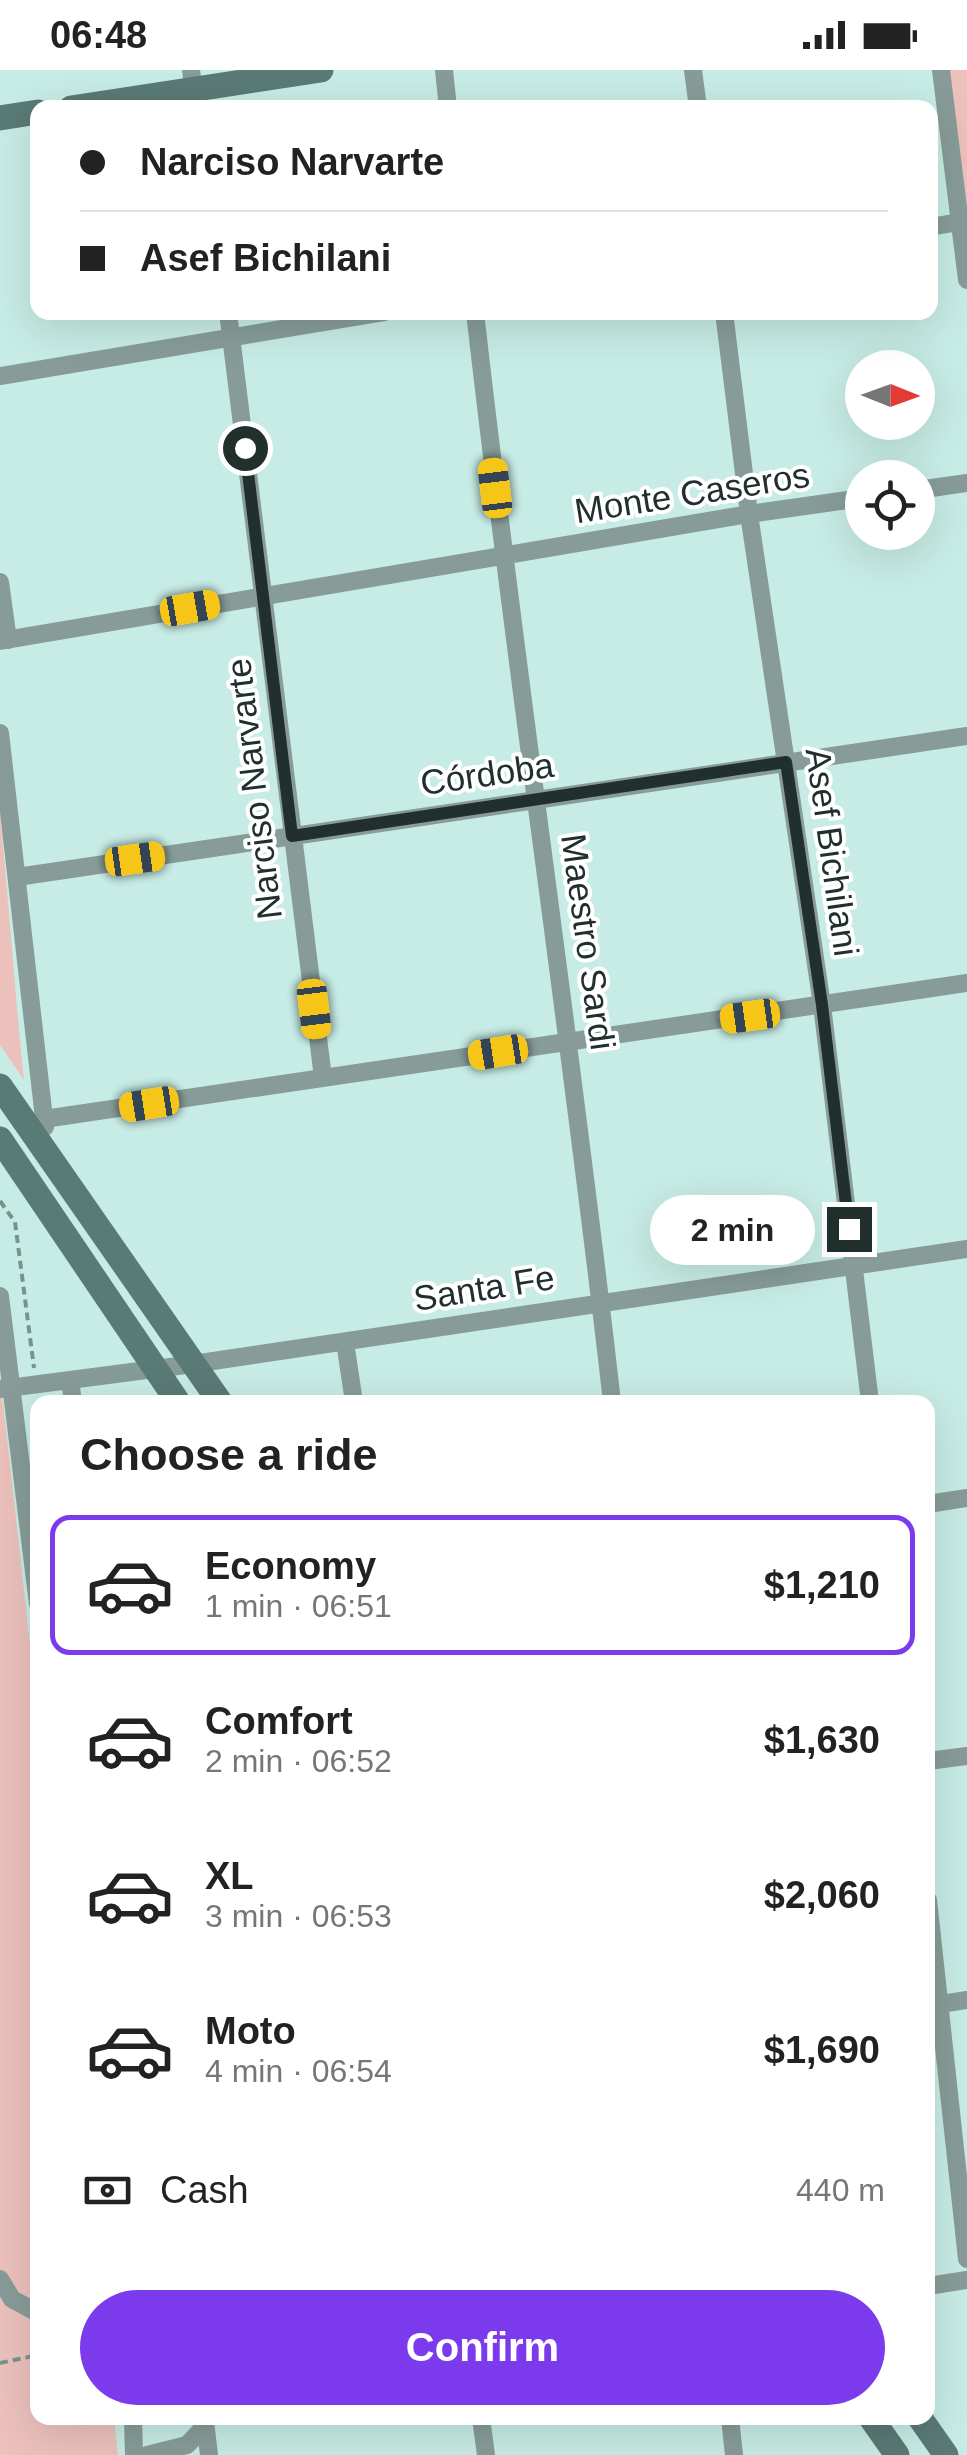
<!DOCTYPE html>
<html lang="en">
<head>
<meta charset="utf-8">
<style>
	body { margin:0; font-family:Helvetica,sans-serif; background:#f6f6f6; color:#222; height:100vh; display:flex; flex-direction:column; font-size:38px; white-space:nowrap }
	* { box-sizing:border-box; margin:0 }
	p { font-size:32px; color:#767676 }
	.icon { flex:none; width:55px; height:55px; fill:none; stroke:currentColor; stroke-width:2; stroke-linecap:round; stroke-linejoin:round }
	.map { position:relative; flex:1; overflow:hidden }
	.side { position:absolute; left:30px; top:1325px; width:905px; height:1030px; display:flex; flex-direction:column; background:#fff; border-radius:20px; box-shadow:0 10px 40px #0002 }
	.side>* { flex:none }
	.hud { position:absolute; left:30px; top:30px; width:908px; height:220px; border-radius:20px; box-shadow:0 10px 40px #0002; display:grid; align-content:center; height:220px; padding:0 50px; background:#fff }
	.needle { width:65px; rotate:91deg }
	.tools { position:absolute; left:845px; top:280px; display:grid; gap:20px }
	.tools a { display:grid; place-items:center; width:90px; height:90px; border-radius:50%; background:#fff; box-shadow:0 10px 40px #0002; font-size:50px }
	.end { position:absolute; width:45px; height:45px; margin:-22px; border:12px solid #212f2d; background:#fff; box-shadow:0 0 0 5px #fff }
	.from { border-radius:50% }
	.bubble { position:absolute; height:70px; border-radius:35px; background:#fff; box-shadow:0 10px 40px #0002; font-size:32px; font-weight:700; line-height:70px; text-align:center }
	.car { position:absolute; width:30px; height:60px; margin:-30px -15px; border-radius:12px; box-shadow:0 0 8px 2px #0007; background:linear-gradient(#f5c518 24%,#345 0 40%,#f5c518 0 76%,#345 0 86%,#f5c518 0) }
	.hud b { display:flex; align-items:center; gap:35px; height:95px; font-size:38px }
	.hud b+b { border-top:2px solid #e0e0e0 }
	.hud i { width:25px; height:25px; background:#222 }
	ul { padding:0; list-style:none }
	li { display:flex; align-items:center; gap:30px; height:140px; margin:0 20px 15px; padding:0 30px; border:5px solid transparent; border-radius:20px }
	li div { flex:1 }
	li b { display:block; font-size:38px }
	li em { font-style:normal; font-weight:700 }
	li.on { border-color:#7c3aed }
	li>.icon { width:90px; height:90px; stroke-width:1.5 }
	h2 { padding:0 50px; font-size:45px; line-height:120px }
	.pay { display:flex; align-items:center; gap:25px; height:110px; padding:0 50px; font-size:38px }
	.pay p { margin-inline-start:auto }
	.primary-button { display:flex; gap:20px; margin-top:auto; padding:20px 50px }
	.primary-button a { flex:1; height:115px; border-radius:60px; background:#7c3aed; color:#fff; font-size:40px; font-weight:700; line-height:115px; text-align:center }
	.status { display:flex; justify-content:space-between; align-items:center; height:70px; padding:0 50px; background:#fff; direction:ltr }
	.status svg { height:28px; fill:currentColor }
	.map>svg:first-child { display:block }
	.green { fill:#ecc1bc }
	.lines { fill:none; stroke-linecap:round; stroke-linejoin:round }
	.path { stroke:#78938e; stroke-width:4; stroke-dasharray:8 5; stroke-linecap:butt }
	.street { stroke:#879c98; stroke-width:18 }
	.secondary { stroke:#5a7a75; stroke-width:25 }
	.route { stroke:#212f2d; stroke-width:12 }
	.labels { text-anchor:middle; stroke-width:8; stroke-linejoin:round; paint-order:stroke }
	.street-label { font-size:35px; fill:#212f2d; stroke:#fff }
</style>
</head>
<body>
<div class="status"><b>06:48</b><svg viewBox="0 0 49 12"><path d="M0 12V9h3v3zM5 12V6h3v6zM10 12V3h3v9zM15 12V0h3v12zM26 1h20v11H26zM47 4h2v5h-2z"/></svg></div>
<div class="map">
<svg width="967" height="2385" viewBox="0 0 967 2385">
	<rect width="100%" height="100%" fill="#c7ece5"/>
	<path class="green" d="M942,0H967V194Z
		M0,739L20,972L24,1010L0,975Z
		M0,1305L38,1646V2348H114L118,2385H0Z"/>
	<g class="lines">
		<path class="path" d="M0,1131L15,1152L34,1298
			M0,2293L38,2285"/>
		<path class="street" d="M191,0L196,38
			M444,0L448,38
			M693,0L698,38
			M941,0L967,210
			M930,157L959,152
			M228,242L323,1008
			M475,242C516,606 571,969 612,1332
			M724,242L749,444L822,935L870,1332
			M0,306L384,242
			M918,420L967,413
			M0,512L8,570
			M0,571L749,444L862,428
			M0,663L45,1057
			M17,807L967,666
			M44,1049L967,913
			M0,1226L38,1534
			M345,1272L354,1332
			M70,1310L73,1332
			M0,1319L193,1294L967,1179
			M928,1434L967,1428
			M928,1691L967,1686
			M928,1830L967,2189
			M928,1936L967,1930
			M0,2209L12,2229L38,2243
			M928,2216L967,2210
			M133,2348L134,2385
			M481,2348L486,2385
			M730,2348L734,2385
			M205,2351L209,2385
			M147,2385L187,2375L204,2357"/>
		<path class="secondary" d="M71,38L321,0
			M0,48L38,42
			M0,1016L220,1332
			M0,1069L178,1332
			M871,2348L897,2385
			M920,2348L946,2385"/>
	</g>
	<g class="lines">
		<path class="route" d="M245,378L292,766L786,692L822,935L849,1159"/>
	</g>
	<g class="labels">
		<g class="street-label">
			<text transform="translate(692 423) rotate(-9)" y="12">Monte Caseros</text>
			<text transform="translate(487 704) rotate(-8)" y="12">Córdoba</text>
			<text transform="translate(254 719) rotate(-97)" y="12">Narciso Narvarte</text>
			<text transform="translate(832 782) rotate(82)" y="12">Asef Bichilani</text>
			<text transform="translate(588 872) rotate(82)" y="12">Maestro Sardi</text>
			<text transform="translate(484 1218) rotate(-9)" y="12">Santa Fe</text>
		</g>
	</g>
</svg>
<div class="tools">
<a><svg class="needle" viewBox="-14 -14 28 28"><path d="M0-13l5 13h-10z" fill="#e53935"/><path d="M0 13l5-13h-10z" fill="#767676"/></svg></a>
<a><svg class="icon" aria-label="locate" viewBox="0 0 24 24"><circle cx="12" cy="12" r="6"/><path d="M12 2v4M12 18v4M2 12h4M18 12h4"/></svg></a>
</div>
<i class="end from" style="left:245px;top:378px"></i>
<i class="end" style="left:849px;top:1159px"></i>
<div class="bubble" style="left:650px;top:1125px;width:165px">2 min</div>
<i class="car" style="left:495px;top:418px;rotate:353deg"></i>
<i class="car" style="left:190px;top:538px;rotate:80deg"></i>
<i class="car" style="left:135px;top:789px;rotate:82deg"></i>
<i class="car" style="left:314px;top:939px;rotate:173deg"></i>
<i class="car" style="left:750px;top:946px;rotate:262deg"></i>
<i class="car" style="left:498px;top:982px;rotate:261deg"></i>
<i class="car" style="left:149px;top:1034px;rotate:261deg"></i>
<div class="hud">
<b><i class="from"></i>Narciso Narvarte</b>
<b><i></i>Asef Bichilani</b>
</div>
<section class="side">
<h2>Choose a ride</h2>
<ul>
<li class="on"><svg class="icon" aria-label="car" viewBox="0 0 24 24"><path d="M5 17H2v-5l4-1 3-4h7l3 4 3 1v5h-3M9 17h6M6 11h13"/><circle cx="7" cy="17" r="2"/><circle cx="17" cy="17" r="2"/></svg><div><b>Economy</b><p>1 min · 06:51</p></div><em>$1,210</em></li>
<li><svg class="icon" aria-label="car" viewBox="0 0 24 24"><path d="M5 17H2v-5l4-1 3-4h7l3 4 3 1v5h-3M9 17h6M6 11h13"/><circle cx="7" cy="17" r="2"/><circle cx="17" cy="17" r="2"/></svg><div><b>Comfort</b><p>2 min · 06:52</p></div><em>$1,630</em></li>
<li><svg class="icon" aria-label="car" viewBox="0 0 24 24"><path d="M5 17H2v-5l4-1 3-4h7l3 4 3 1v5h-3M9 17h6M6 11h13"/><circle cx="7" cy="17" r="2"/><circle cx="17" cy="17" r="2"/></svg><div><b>XL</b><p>3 min · 06:53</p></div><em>$2,060</em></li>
<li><svg class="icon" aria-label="car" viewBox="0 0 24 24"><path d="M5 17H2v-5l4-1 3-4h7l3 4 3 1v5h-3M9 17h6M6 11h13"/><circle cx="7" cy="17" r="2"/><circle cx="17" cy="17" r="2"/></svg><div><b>Moto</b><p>4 min · 06:54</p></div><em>$1,690</em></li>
</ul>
<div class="pay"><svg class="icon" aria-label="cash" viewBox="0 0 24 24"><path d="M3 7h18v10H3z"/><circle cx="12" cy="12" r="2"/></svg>Cash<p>440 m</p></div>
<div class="primary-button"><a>Confirm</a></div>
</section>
</div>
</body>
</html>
